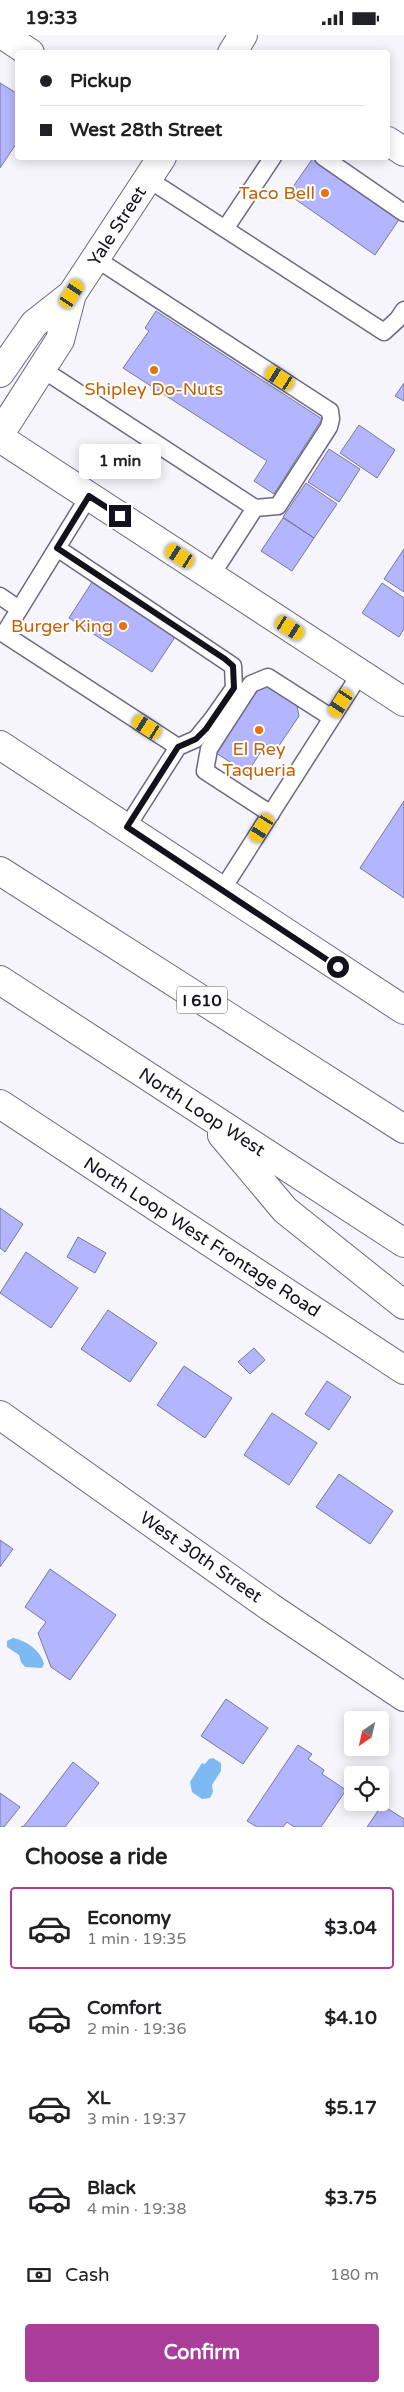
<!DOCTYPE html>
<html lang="en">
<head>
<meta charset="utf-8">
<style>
	body { margin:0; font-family:"Varela Round",sans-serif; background:#f6f6f6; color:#202124; height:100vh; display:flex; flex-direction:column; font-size:19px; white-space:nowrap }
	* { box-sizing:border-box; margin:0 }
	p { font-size:16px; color:#757577 }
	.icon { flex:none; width:28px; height:28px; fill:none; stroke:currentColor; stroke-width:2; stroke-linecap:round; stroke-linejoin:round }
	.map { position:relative; height:1792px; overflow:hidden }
	.drawer { display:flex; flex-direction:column; background:#fff; flex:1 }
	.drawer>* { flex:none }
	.guide { position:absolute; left:15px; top:15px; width:375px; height:110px; border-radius:5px; box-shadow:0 2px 12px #0003; display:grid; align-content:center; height:110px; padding:0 25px; background:#fff }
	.needle { width:32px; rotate:214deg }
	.fabs { position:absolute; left:344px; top:1676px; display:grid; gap:10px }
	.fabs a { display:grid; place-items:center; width:45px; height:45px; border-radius:5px; background:#fff; box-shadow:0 2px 12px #0003; font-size:25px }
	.end { position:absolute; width:22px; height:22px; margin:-11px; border:6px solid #13111b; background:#fff; box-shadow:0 0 0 2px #fff }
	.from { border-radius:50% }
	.bubble { position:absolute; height:35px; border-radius:5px; background:#fff; box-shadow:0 2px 12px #0003; font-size:16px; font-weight:800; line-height:35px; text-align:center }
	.car { position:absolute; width:15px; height:30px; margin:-15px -8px; border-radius:6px; box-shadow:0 0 4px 1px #0007; background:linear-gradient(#f5c518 24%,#345 0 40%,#f5c518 0 76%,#345 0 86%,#f5c518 0) }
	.guide b { display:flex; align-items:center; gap:18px; height:48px; font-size:19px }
	.guide b+b { border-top:1px solid #e0e0e0 }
	.guide i { width:12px; height:12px; background:#202124 }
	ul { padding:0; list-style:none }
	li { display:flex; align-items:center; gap:15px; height:82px; margin:0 10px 8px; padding:0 15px; border:2px solid transparent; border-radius:5px }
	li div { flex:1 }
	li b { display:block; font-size:19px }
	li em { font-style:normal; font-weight:800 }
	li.active { border-color:#aa3c9a }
	li>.icon { width:45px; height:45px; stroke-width:1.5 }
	h2 { padding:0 25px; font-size:22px; line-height:60px }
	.pay { display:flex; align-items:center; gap:12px; height:55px; padding:0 25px; font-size:19px }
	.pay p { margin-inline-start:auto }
	.primary-button { display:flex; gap:10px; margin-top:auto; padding:10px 25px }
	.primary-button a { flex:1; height:58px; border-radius:5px; background:#aa3c9a; color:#fff; font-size:20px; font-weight:800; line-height:58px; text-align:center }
	.status { display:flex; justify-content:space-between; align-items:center; height:35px; padding:0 25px; background:#fff; direction:ltr }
	.status svg { height:14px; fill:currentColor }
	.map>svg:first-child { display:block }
	.water { fill:#7dbaf2 }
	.building { fill:#b3b5fe; stroke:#787a95 }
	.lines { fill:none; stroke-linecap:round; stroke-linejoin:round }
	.service-casing { stroke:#6c6983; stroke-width:19 }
	.minor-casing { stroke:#6c6983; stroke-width:30 }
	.secondary-casing { stroke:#6c6983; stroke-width:30 }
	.motorway-casing { stroke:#6c6983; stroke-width:30 }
	.service { stroke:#fff; stroke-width:16 }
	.minor { stroke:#fff; stroke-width:28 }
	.secondary { stroke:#fff; stroke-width:28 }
	.motorway { stroke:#fff; stroke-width:28 }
	.route { stroke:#13111b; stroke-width:6 }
	.food-dot { fill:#e8710a; stroke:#fff; stroke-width:2 }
	.labels { text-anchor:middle; stroke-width:4; stroke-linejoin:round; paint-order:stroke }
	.shield { fill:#fff; stroke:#5a585f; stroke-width:1 }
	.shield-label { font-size:16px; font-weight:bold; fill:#13111b }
	.food-label { font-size:18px; fill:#c56008; stroke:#fff; text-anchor:end }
	.street-label { font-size:18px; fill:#13111b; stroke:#fff }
</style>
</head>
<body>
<div class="status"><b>19:33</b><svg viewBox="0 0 49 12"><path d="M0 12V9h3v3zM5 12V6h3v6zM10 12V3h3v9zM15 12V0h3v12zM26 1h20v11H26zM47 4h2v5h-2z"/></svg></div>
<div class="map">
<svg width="404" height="1792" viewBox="0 0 404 1792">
	<rect width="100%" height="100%" fill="#f6f5fb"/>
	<path class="water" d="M13,1603C26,1606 40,1614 44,1629L42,1633L25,1632L21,1627L19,1620L7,1612V1606Z
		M213,1723L221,1728V1736L212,1750L213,1757L210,1763L202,1764L192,1757L190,1747L202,1728L205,1729L209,1724Z"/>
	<path class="building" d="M0,48L18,59V106L0,133Z
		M313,123L400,183L375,220L288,159Z
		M156,276L322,384L274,459L254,446L267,426L123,333L149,296L145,293Z
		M404,348V366L395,361Z
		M359,390L395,415L377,443L340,418Z
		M329,414L360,434L339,467L308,447Z
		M306,448L337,469L314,503L283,482Z
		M283,483L314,503L292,536L261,516Z
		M404,514V557L384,544Z
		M94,544L177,599L152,637L69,583Z
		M382,548L404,563V594L399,602L362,578Z
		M269,649L296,666L299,681L276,715L266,709L247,738L213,716L255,652Z
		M404,766V863L360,833Z
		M0,1173L23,1189L5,1217L0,1213Z
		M78,1202L106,1218L95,1238L67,1222Z
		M26,1217L78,1253L51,1293L0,1258Z
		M108,1275L157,1308L130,1347L81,1314Z
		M254,1313L265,1325L250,1339L238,1327Z
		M184,1331L232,1363L205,1403L157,1370Z
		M327,1346L351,1362L329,1395L305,1379Z
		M272,1378L317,1408L289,1450L244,1420Z
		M339,1439L393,1476L370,1509L316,1472Z
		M0,1505L13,1514L0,1532Z
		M50,1534L116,1580L70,1645L51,1632L38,1598L46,1587L25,1572Z
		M226,1664L268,1693L243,1729L201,1701Z
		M298,1710L312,1719L308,1724L324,1735L322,1739L346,1755L321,1792H294L287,1787L283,1792H257L247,1786Z
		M73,1727L99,1748L65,1792H21L24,1791Z
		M0,1758L20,1772L4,1792H0Z
		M382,1770L404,1784V1792H367Z"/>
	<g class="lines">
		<defs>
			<path id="service" d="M323,122L404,178
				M148,144L384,297L398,284L404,275
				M225,194L273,122
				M95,223L330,376L331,384L329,392L278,471L255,473
				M42,334L255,473L211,541
				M89,461L4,599L178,712L127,792
				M57,513L233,631L234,653L213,683L196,704L178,712
				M0,561L19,574
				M271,779L205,736L209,714L251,649L268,642L332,683
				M222,855L360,639"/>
			<path id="minor" d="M3,0L30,18
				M388,106L404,117
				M0,403L404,667
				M0,1380L270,1572L404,1662"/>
			<path id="secondary" d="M232,18L243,0
				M0,338L34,289L72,259
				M0,399L60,305L72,259L162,122
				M0,710L404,975
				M0,1069L404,1335"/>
			<path id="motorway" d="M0,836L404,1094
				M0,945L404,1208
				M222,1100L285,1175L404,1270"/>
		</defs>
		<use href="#service" class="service-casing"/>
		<use href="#minor" class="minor-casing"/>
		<use href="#secondary" class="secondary-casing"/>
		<use href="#motorway" class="motorway-casing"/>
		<use href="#service" class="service"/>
		<use href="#minor" class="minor"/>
		<use href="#secondary" class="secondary"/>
		<use href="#motorway" class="motorway"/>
	</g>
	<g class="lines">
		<path class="route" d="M120,481L89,461L57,513L225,624L233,631L234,653L206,694L196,704L178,712L127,792L338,932"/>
	</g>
	<g class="food-dot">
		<circle cx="325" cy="158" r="5"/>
		<circle cx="154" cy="335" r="5"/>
		<circle cx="123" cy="591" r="5"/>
		<circle cx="259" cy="695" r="5"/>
	</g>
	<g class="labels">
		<rect class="shield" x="177" y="951.5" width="50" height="27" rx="4"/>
		<g class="shield-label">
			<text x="202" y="971">I 610</text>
		</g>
		<g class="food-label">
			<text x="315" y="164">Taco Bell</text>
			<text x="154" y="360" text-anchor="middle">Shipley Do-Nuts</text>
			<text x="113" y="597">Burger King</text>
			<text x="259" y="720" text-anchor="middle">El Rey<tspan x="259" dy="21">Taqueria</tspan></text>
		</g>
		<g class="street-label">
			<text transform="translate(117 191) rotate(-57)" y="6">Yale Street</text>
			<text transform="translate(202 1077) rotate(33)" y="6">North Loop West</text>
			<text transform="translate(202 1202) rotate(33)" y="6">North Loop West Frontage Road</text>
			<text transform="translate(201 1522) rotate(35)" y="6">West 30th Street</text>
		</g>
	</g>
</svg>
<div class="fabs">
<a><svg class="needle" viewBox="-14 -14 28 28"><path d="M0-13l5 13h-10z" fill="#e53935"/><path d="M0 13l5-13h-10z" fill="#757577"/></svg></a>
<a><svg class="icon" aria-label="locate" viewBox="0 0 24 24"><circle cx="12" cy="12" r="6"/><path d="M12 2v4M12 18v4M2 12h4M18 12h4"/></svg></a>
</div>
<i class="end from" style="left:338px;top:932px"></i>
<i class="end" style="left:120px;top:481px"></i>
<div class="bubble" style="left:79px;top:409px;width:82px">1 min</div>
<i class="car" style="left:72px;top:259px;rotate:33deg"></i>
<i class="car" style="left:280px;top:343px;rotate:303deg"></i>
<i class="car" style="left:180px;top:521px;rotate:303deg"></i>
<i class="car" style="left:290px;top:593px;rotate:123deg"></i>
<i class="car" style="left:341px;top:668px;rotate:213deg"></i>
<i class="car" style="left:147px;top:692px;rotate:303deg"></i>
<i class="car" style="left:262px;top:793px;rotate:212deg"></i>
<div class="guide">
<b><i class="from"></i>Pickup</b>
<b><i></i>West 28th Street</b>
</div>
</div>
<section class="drawer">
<h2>Choose a ride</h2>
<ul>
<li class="active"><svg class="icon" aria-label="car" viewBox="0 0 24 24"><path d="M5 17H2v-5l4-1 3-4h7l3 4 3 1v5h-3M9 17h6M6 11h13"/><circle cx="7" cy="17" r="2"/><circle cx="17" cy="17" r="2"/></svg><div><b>Economy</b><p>1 min · 19:35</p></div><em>$3.04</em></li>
<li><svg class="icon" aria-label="car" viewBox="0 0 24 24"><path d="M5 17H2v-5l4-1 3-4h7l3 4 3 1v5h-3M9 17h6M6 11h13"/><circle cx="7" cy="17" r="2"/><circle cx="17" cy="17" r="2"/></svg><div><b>Comfort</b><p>2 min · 19:36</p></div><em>$4.10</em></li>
<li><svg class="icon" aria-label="car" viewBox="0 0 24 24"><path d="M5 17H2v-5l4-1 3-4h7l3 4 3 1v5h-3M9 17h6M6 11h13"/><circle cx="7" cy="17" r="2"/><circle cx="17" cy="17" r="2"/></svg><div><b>XL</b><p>3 min · 19:37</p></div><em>$5.17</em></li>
<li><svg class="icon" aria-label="car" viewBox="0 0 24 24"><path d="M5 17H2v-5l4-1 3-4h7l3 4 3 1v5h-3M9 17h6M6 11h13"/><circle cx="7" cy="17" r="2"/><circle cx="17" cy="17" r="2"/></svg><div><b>Black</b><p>4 min · 19:38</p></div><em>$3.75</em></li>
</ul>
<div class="pay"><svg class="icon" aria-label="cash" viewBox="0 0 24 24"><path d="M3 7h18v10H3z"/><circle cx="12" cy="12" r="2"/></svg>Cash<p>180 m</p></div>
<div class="primary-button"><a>Confirm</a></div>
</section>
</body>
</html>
